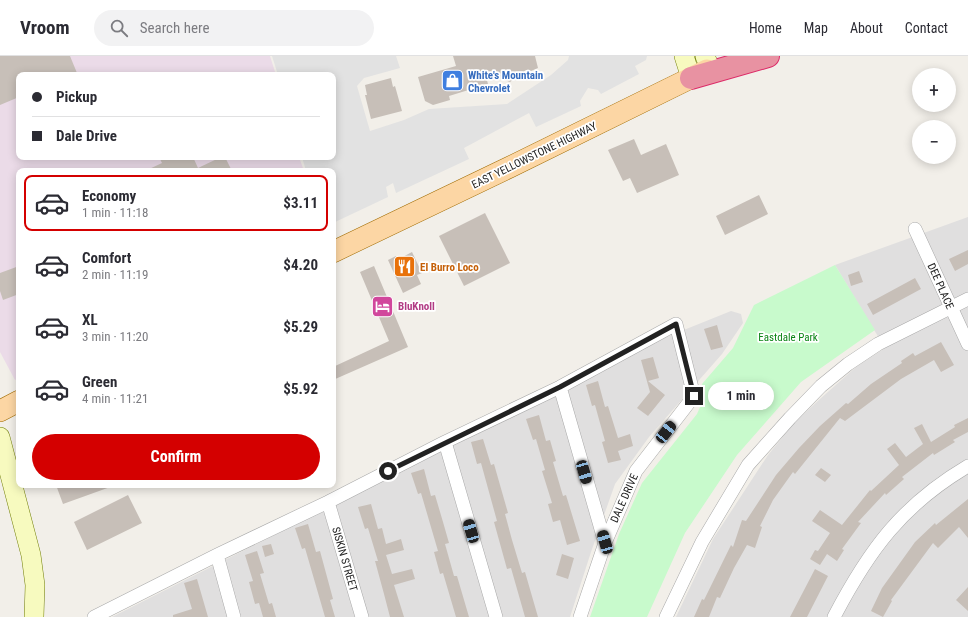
<!DOCTYPE html>
<html lang="en">
<head>
<meta charset="utf-8">
<style>
	body { margin:0; font-family:"Roboto Condensed",sans-serif; background:#f2f2f3; color:#2b2b33; height:100vh; display:flex; flex-direction:column; font-size:15px; white-space:nowrap }
	* { box-sizing:border-box; margin:0 }
	p { font-size:13px; color:#7c7c81 }
	.icon { flex:none; width:22px; height:22px; fill:none; stroke:currentColor; stroke-width:2; stroke-linecap:round; stroke-linejoin:round }
	.map { position:relative; flex:1; overflow:hidden }
	.panel { position:absolute; left:16px; top:112px; width:320px; height:320px; display:flex; flex-direction:column; background:#fff; border-radius:8px; box-shadow:0 2px 10px #0003 }
	.panel>* { flex:none }
	.banner { position:absolute; left:16px; top:16px; width:320px; height:88px; border-radius:8px; box-shadow:0 2px 10px #0003; display:grid; align-content:center; height:88px; padding:0 16px; background:#fff }
	.fabs { position:absolute; left:912px; top:12px; display:grid; gap:8px }
	.fabs a { display:grid; place-items:center; width:44px; height:44px; border-radius:50%; background:#fff; box-shadow:0 2px 10px #0003; font-size:20px }
	.end { position:absolute; width:18px; height:18px; margin:-9px; border:5px solid #222; background:#fff; box-shadow:0 0 0 2px #fff }
	.from { border-radius:50% }
	.bubble { position:absolute; height:28px; border-radius:14px; background:#fff; box-shadow:0 2px 10px #0003; font-size:13px; font-weight:700; line-height:28px; text-align:center }
	.car { position:absolute; width:12px; height:24px; margin:-12px -6px; border-radius:5px; box-shadow:0 0 3px 1px #0007; background:linear-gradient(#222 24%,#8ab4d8 0 40%,#222 0 76%,#8ab4d8 0 86%,#222 0) }
	.banner b { display:flex; align-items:center; gap:14px; height:38px; font-size:15px }
	.banner b+b { border-top:1px solid #e1e1e2 }
	.banner i { width:10px; height:10px; background:#2b2b33 }
	ul { padding:7px 0 0; list-style:none }
	li { display:flex; align-items:center; gap:12px; height:56px; margin:0 8px 6px; padding:0 8px; border:2px solid transparent; border-radius:8px }
	li div { flex:1 }
	li b { display:block; font-size:15px }
	li em { font-style:normal; font-weight:700 }
	li.selected { border-color:#d40000 }
	li>.icon { width:36px; height:36px; stroke-width:1.5 }
	.primary-button { display:flex; gap:8px; margin-top:auto; padding:8px 16px }
	.primary-button a { flex:1; height:46px; border-radius:24px; background:#d40000; color:#fff; font-size:16px; font-weight:700; line-height:46px; text-align:center }
	header { display:flex; align-items:center; gap:24px; box-sizing:border-box; height:56px; padding:0 20px; background:#fff; border-bottom:1px solid #e1e1e2 }
	header strong { font-size:19px }
	nav { display:flex; gap:22px; margin-inline-start:auto; font-size:14px }
	.search { width:280px; height:36px; background:#f2f2f3; display:flex; align-items:center; gap:10px; box-sizing:border-box; padding:0 14px; border-radius:22px; color:#7c7c81; font-size:15px }
	.map>svg:first-child { display:block }
	.residential { fill:#e0dfdf }
	.industrial { fill:#ebdbe8 }
	.park { fill:#c8facc }
	.parking { fill:#e2e2e2 }
	.building { fill:#c7bfb8 }
	.lines { fill:none; stroke-linecap:round; stroke-linejoin:round }
	.minor-casing { stroke:#a9a9a9; stroke-width:14 }
	.secondary-casing { stroke:#707d05; stroke-width:20 }
	.primary-casing { stroke:#a06b00; stroke-width:22 }
	.motorway-casing { stroke:#dc2a67; stroke-width:24 }
	.minor { stroke:#fff; stroke-width:13 }
	.secondary { stroke:#f7fabf; stroke-width:19 }
	.primary { stroke:#fcd6a4; stroke-width:21 }
	.motorway { stroke:#e892a2; stroke-width:22 }
	.route { stroke:#222; stroke-width:5 }
	.labels { text-anchor:middle; stroke-width:3.5; stroke-linejoin:round; paint-order:stroke }
	.shop-label { font-size:11px; font-weight:bold; fill:#366cbe; stroke:#fff; text-anchor:start }
	.street-label { font-size:11px; fill:#222; stroke:#fff }
	.food-label { font-size:11px; font-weight:bold; fill:#c56008; stroke:#fff; text-anchor:start }
	.hotel-label { font-size:11px; font-weight:bold; fill:#b23c85; stroke:#fff; text-anchor:start }
	.park-label { font-size:11px; fill:#0c8416; stroke:#fff }
</style>
</head>
<body>
<header>
<strong>Vroom</strong>
<div class="search"><svg class="icon" aria-label="search" viewBox="0 0 24 24"><circle cx="10" cy="10" r="6"/><path d="M15 15l6 6"/></svg>Search here</div>
<nav><a>Home</a><a>Map</a><a>About</a><a>Contact</a></nav>
</header>
<div class="map">
<svg width="968" height="561" viewBox="0 0 968 561">
	<rect width="100%" height="100%" fill="#f2efe9"/>
	<path class="residential" d="M968,161V561H676L713,483L768,399L795,366L820,343L856,311L885,292L835,209Z
		M731,255L741,258L743,267L722,298L649,381L615,428L591,496L570,561H112L664,282Z"/>
	<path class="industrial" d="M0,0H270L276,19H19V101H299L304,115H19V322L15,324L0,296Z"/>
	<path class="park" d="M835,209L875,274L801,326L737,399L685,477L647,561H590L619,478L642,427L697,358L704,342L702,328L733,292L754,249Z"/>
	<path class="parking" d="M272,0H396L400,12L364,22L357,30L370,75L404,64L429,53L507,48L551,19L568,4L569,0H647L646,4L635,10L639,18L601,38L598,34L588,32L580,45L581,50L536,71L529,57L464,92L469,103L396,137L393,127L386,131L388,141L333,167V115H306L302,101H333V19H278Z"/>
	<path class="building" d="M0,0H70L77,17L72,19H19V41L0,49Z
		M453,0H535L538,12L531,15L526,14L510,26L485,17L488,28L449,40L450,44L433,49L425,45L418,21L456,10Z
		M391,22L393,31L395,30L402,55L371,63L365,39H367L365,29Z
		M634,83L641,99L666,88L679,119L637,137L630,122L623,125L608,94Z
		M159,101H193L198,112L221,101H225L232,115H145L162,107Z
		M759,139L768,158L725,179L716,160Z
		M485,157L510,207L464,230L439,180Z
		M968,194V208L955,215L949,203Z
		M412,196L422,217L417,219L421,228L403,237L388,204L396,200L397,204Z
		M19,210V238L3,244L0,235V217Z
		M374,210L408,291L333,324V311L389,285L360,216Z
		M859,215L863,226L851,230L848,219Z
		M915,222L921,233L873,259L867,248Z
		M717,269L723,291L711,294L704,273Z
		M941,286L954,309L941,316L934,304L901,323L845,365L840,362L795,418L793,416L773,444L760,470L762,471L755,492L747,489L734,512L720,542L717,541L709,561H694L702,543L704,544L731,489L733,491L742,464L746,465L776,419L799,392L820,370L846,347L848,348L871,328L902,307L901,305L913,297L915,300Z
		M653,301L659,322L648,325L665,339L648,360L637,352L650,336L641,304Z
		M598,325L605,351L608,350L618,382L630,378L633,390L618,395L621,404L608,407L602,386L605,385L595,349L592,350L586,329Z
		M539,359L546,385L550,384L556,405L553,406L563,440L566,439L580,485L567,489L560,464L553,466L548,448L552,447L542,415L545,414L536,383L533,384L526,363Z
		M968,362V376L953,384L955,386L934,399L933,397L902,421L904,423L886,439L885,437L858,466L861,467L842,493L844,494L837,505L827,498L820,509L810,503L815,494L818,495L830,477L812,465L820,454L842,469L870,434L871,435L899,409L887,393L895,387L906,401L923,388L914,372L922,368L931,386L955,371L954,369Z
		M483,383L491,409L494,408L508,457L505,458L512,484L522,517L525,516L538,561H525L511,512L507,513L494,466L497,465L481,407L477,408L471,386Z
		M821,412L831,419L825,426L815,419Z
		M424,413L431,440L435,439L443,466L449,487L445,488L454,520H457L469,561H456L443,517L440,518L434,496L438,495L421,437L418,438L411,417Z
		M56,429H113V430L63,448Z
		M128,439L142,467L87,494L74,466Z
		M968,443V482L959,471L938,492L933,487L891,544L892,545L883,561L871,555L882,532L915,486L935,467L936,469Z
		M371,448L378,473L382,472L386,488L401,483L404,494L386,499L392,518L412,513L415,523L394,529L404,561H390L384,538L375,505H378L368,472L365,473L358,451Z
		M308,468L316,496L320,495L333,543L330,544L335,561H325L305,492L302,493L295,472Z
		M271,488L274,498L265,501L262,490Z
		M257,495L264,517L260,518L269,548L272,547L276,561H263L259,547L255,548L249,526L253,525L245,499Z
		M562,498L574,502L568,523L556,519Z
		M815,513L828,520L807,561H790Z
		M197,523L208,561H173V559L192,553L184,527Z
		M968,531V555L956,544Z"/>
	<g class="lines">
		<defs>
			<path id="minor" d="M915,173L968,288
				M560,331L605,487
				M445,386L496,561
				M328,446L362,561
				M217,499L234,561
				M94,561L217,499L328,446L445,386L560,331L676,268L694,340L636,415L605,487L580,561
				M666,561L702,486L748,409L790,362L821,330L848,308L878,288L968,243
				M834,561C869,494 902,449 968,410"/>
			<path id="secondary" d="M684,0L691,22
				M705,0L710,12
				M0,381L31,499L35,529L34,561"/>
			<path id="primary" d="M333,196L510,111L707,14
				M0,355L19,345"/>
			<path id="motorway" d="M691,22L768,0"/>
		</defs>
		<use href="#minor" class="minor-casing"/>
		<use href="#secondary" class="secondary-casing"/>
		<use href="#primary" class="primary-casing"/>
		<use href="#motorway" class="motorway-casing"/>
		<use href="#minor" class="minor"/>
		<use href="#secondary" class="secondary"/>
		<use href="#primary" class="primary"/>
		<use href="#motorway" class="motorway"/>
	</g>
	<g class="lines">
		<path class="route" d="M388,415L560,331L676,268L694,340"/>
	</g>
	<defs>
		<symbol id="shop-square" viewBox="-11 -11 22 22"><rect x="-9" y="-9" width="18" height="18" rx="4" fill="#3f7fe0" stroke="#fff"/><path d="M-5-2.5h2.3a2.7 3.5 0 0 1 5.4 0H5L5.5 6h-11ZM-1.5-2.5h3a1.5 2.3 0 0 0-3 0Z" fill="#fff"/></symbol>
		<symbol id="restaurant-square" viewBox="-11 -11 22 22"><rect x="-9" y="-9" width="18" height="18" rx="4" fill="#e8710a" stroke="#fff"/><path d="M-5-6h1v4h1v-4h1v4h1v-4h1v5L-1.5 .5V6h-2V.5L-5-1ZM5-6V6H3V1.5H1.5Q1.5-4 5-6Z" fill="#fff"/></symbol>
		<symbol id="hotel-square" viewBox="-11 -11 22 22"><rect x="-9" y="-9" width="18" height="18" rx="4" fill="#d1479c" stroke="#fff"/><path d="M-6-4.5h1.5V1H6V5H4.5V3h-9V5H-6ZM-4 0a1.8 1.8 0 1 1 3.6 0ZM.5 0V-2.5h3Q6-2.5 6 0Z" fill="#fff"/></symbol>
	</defs>
	<g fill-rule="evenodd">
		<use href="#shop-square" x="440" y="12" width="25" height="25"/>
		<use href="#restaurant-square" x="392" y="198" width="25" height="25"/>
		<use href="#hotel-square" x="370" y="238" width="25" height="25"/>
	</g>
	<g class="labels">
		<g class="shop-label">
			<text x="468" y="23">White's Mountain<tspan x="468" dy="13">Chevrolet</tspan></text>
		</g>
		<g class="street-label">
			<text transform="translate(534 99) rotate(-26)" y="4">EAST YELLOWSTONE HIGHWAY</text>
			<text transform="translate(941 230) rotate(66)" y="4">DEE PLACE</text>
			<text transform="translate(624 442) rotate(-66)" y="4">DALE DRIVE</text>
			<text transform="translate(345 503) rotate(74)" y="4">SISKIN STREET</text>
		</g>
		<g class="food-label">
			<text x="420" y="215">El Burro Loco</text>
		</g>
		<g class="hotel-label">
			<text x="398" y="254">BluKnoll</text>
		</g>
		<g class="park-label">
			<text x="788" y="285">Eastdale Park</text>
		</g>
	</g>
</svg>
<div class="fabs">
<a>+</a>
<a>−</a>
</div>
<i class="end from" style="left:388px;top:415px"></i>
<i class="end" style="left:694px;top:340px"></i>
<div class="bubble" style="left:708px;top:326px;width:66px">1 min</div>
<i class="car" style="left:666px;top:376px;rotate:38deg"></i>
<i class="car" style="left:584px;top:416px;rotate:164deg"></i>
<i class="car" style="left:471px;top:475px;rotate:344deg"></i>
<i class="car" style="left:605px;top:486px;rotate:344deg"></i>
<div class="banner">
<b><i class="from"></i>Pickup</b>
<b><i></i>Dale Drive</b>
</div>
<section class="panel">
<ul>
<li class="selected"><svg class="icon" aria-label="car" viewBox="0 0 24 24"><path d="M5 17H2v-5l4-1 3-4h7l3 4 3 1v5h-3M9 17h6M6 11h13"/><circle cx="7" cy="17" r="2"/><circle cx="17" cy="17" r="2"/></svg><div><b>Economy</b><p>1 min · 11:18</p></div><em>$3.11</em></li>
<li><svg class="icon" aria-label="car" viewBox="0 0 24 24"><path d="M5 17H2v-5l4-1 3-4h7l3 4 3 1v5h-3M9 17h6M6 11h13"/><circle cx="7" cy="17" r="2"/><circle cx="17" cy="17" r="2"/></svg><div><b>Comfort</b><p>2 min · 11:19</p></div><em>$4.20</em></li>
<li><svg class="icon" aria-label="car" viewBox="0 0 24 24"><path d="M5 17H2v-5l4-1 3-4h7l3 4 3 1v5h-3M9 17h6M6 11h13"/><circle cx="7" cy="17" r="2"/><circle cx="17" cy="17" r="2"/></svg><div><b>XL</b><p>3 min · 11:20</p></div><em>$5.29</em></li>
<li><svg class="icon" aria-label="car" viewBox="0 0 24 24"><path d="M5 17H2v-5l4-1 3-4h7l3 4 3 1v5h-3M9 17h6M6 11h13"/><circle cx="7" cy="17" r="2"/><circle cx="17" cy="17" r="2"/></svg><div><b>Green</b><p>4 min · 11:21</p></div><em>$5.92</em></li>
</ul>
<div class="primary-button"><a>Confirm</a></div>
</section>
</div>
</body>
</html>
